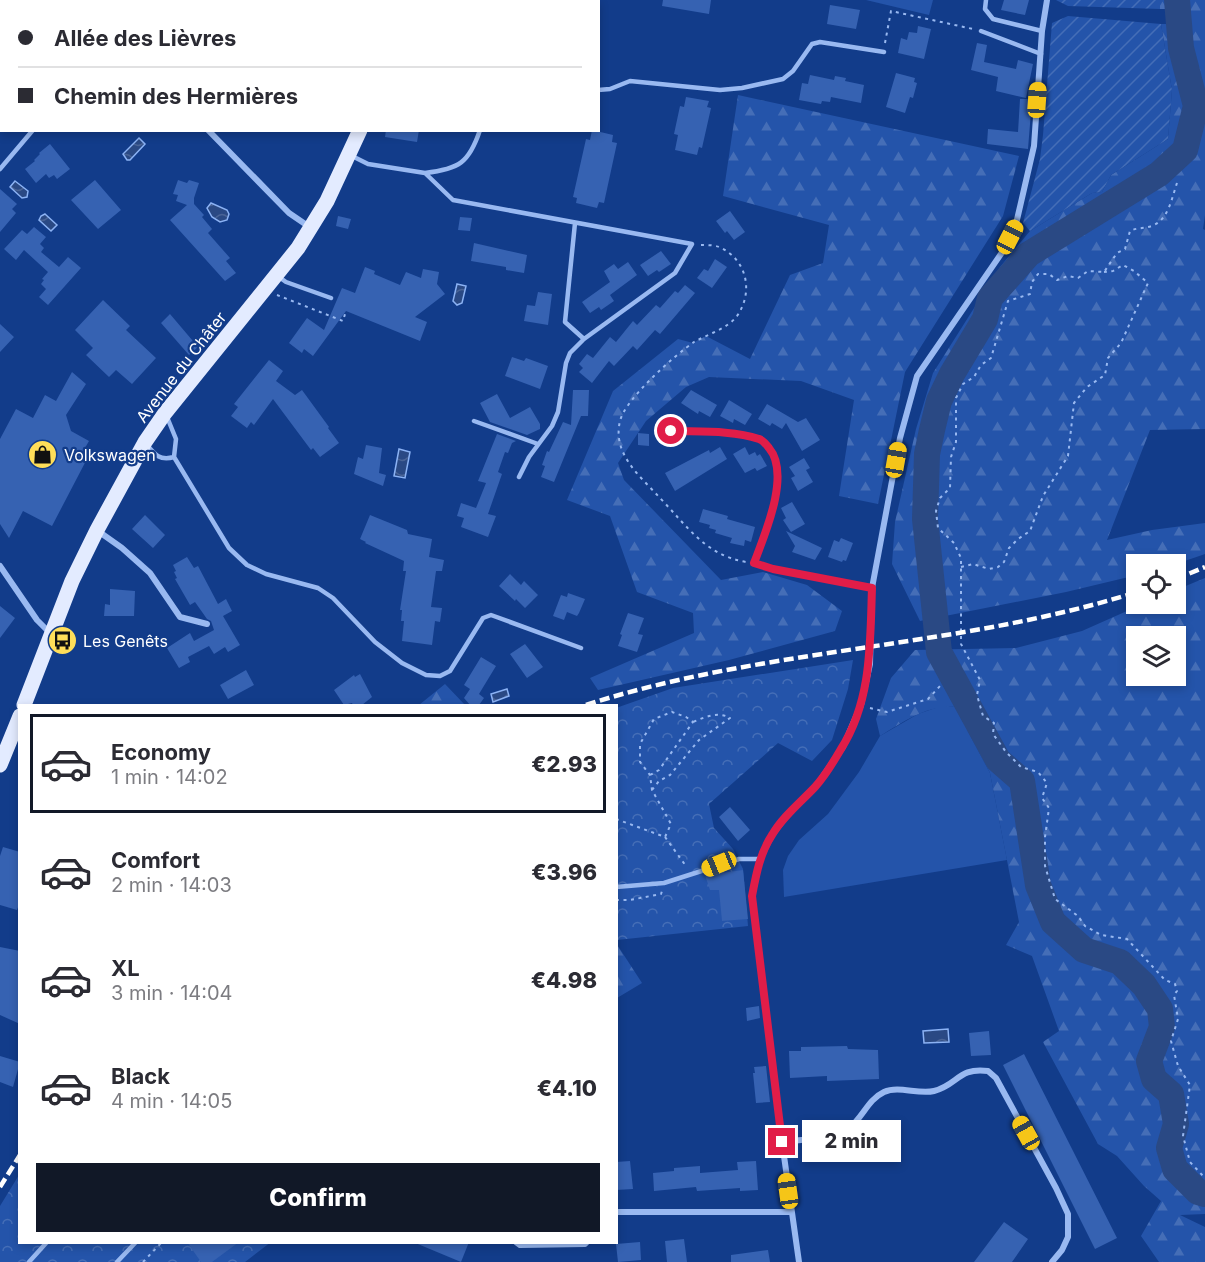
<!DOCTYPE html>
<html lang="en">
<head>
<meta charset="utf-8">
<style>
	body { margin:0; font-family:Inter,sans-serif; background:#f2f2f3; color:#2b2b33; height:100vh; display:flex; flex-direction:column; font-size:22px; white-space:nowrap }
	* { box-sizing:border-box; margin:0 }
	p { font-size:20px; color:#7c7c81 }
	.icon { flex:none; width:33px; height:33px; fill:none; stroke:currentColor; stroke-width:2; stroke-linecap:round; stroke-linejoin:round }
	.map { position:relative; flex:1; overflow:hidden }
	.details { position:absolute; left:18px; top:704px; width:600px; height:540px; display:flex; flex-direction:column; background:#fff; border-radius:0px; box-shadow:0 3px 9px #0003 }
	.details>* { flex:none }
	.top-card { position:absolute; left:0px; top:0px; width:600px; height:132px; box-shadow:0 3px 9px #0003; display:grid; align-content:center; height:132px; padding:0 18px; background:#fff }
	.buttons { position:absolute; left:1126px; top:554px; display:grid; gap:12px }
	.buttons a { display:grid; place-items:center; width:60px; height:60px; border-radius:0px; background:#fff; box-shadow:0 3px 9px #0003; font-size:30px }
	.end { position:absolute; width:27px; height:27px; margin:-14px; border:8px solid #e11d48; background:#fff; box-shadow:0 0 0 3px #fff }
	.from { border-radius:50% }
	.bubble { position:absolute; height:42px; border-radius:0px; background:#fff; box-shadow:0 3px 9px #0003; font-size:20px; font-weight:800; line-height:42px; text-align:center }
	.car { position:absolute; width:18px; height:36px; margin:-18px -9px; border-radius:8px; box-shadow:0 0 4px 2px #0007; background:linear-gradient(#f5c518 24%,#345 0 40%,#f5c518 0 76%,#345 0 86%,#f5c518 0) }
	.top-card b { display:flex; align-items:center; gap:21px; height:57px; font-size:22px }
	.top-card b+b { border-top:2px solid #e1e1e2 }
	.top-card i { width:15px; height:15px; background:#2b2b33 }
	ul { padding:10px 0 0; list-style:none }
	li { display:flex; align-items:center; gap:18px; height:99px; margin:0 12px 9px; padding:0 6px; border:3px solid transparent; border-radius:0px }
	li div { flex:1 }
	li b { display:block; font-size:22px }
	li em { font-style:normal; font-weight:800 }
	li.active { border-color:#111827 }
	li>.icon { width:54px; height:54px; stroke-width:1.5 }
	.cta { display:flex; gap:12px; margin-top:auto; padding:12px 18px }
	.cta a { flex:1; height:69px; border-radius:0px; background:#111827; color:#fff; font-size:24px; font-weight:800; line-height:69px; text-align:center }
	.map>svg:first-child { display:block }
	.grass { fill:#2454aa }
	.forest { fill:url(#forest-firs); fill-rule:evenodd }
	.park { fill:url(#park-crowns) }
	.garden { fill:url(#garden-furrows) }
	.water { fill:url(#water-waves); stroke:#8bb2f4; stroke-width:1.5 }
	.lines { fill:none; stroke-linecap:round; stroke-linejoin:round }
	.river { stroke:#2a4984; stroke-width:26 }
	.building { fill:#3662b2 }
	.path { stroke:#99b9f1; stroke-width:2; stroke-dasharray:3 4.5; stroke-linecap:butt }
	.service { stroke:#99b9f1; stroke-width:4.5 }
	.minor { stroke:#99b9f1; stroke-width:6 }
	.primary { stroke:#e3ebff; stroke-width:15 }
	.rail { stroke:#fff; stroke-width:4.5; stroke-dasharray:10 4.5; stroke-linecap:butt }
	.route { stroke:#e11d48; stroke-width:8 }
	.labels { text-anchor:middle; stroke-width:4.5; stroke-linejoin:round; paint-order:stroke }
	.street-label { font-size:16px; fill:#fff; stroke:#123c8a }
	.poi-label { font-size:16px; fill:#fff; stroke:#123c8a; text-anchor:start }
</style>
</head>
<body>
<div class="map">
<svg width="1205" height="1262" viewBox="0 0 1205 1262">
	<defs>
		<pattern id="forest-firs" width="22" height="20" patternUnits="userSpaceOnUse" patternTransform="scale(1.5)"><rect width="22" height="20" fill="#2454aa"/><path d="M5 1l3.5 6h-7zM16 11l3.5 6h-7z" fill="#456eb7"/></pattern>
		<pattern id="park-crowns" width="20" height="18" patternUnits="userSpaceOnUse" patternTransform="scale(1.5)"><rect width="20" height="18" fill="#2454aa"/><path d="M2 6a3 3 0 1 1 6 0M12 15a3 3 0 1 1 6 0" fill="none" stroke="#456eb7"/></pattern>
		<pattern id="garden-furrows" width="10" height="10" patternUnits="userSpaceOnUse" patternTransform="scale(1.5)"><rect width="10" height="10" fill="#2454aa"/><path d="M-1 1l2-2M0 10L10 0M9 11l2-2" fill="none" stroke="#456eb7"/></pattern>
		<pattern id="water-waves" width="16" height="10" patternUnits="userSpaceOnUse" patternTransform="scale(1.5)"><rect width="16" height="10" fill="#2a4984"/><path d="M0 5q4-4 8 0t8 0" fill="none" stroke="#4a6496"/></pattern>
	</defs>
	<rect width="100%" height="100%" fill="#123c8a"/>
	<path class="grass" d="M866,0H933L929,15Z
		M941,706L955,707L990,773L1007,860L784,897L783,870L788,856L799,840L828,814L859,772L880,736L918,714Z"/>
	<path class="forest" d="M1160,0H1205V215L1203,229L1205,230V429L1150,430L1107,540L1152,530L1205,523V554L1176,564H1137V575L1066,592L920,621L892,564L895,522L916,429L933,373L1000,267L1030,231L1092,193L1102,192L1111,175L1168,139L1172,90L1161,24H1167L1168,9H1160Z
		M738,95L1019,156L1003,216L905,372L878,504L839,496L854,400L801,381L709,377L686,387L646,421L618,463L624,480L721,580L763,572L807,585L842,611L835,631L729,660L598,690L590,678L694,633L693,613L637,592L610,516L567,500L613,391L678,339L693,343L706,336L750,359L790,275L823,263L829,225L723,196Z
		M1205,578V1214L1180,1215L1205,1227V1262H1159L1141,1236L1161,1201L1144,1186L1117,1156L1098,1144L1043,1042L1059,1031L1032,956L1006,945L1019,922L990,773L955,707C926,705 904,722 880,736L876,719L891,678L915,650L1016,648L1082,631L1145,603H1176V590ZM1137,636H1176V675H1137Z
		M445,684L465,705H419Z
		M616,943L642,983L617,998H616Z"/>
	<path class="park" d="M853,660L848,689L832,740L812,761L778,743L709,804L714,828L733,849L743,869L748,926L617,940L616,708L673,688Z
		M19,1175L20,1242H271L245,1262H0V1206Z"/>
	<path class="garden" d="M1056,0H1160V9L1068,6Z
		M1068,16L1161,24L1172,90L1168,139L1111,175L1102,192L1092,193L1030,231L1023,223L1040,159L1043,135L1052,23Z"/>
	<path class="water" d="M139,138L145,144L130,160H127L123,154Z
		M15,181L28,191L27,197L22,198L10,187Z
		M211,203L227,210L229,214L227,220L220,222L212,217L207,208Z
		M45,214L57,225L51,231L39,220L41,216Z
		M457,284L466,286L462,303L457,305L453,301Z
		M399,449L410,452L405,478L394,476Z
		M507,689L509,696L493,702L491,694Z
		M948,1029L949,1042L924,1043L923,1031Z"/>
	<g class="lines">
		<path class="river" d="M1177,0L1181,48L1196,106L1185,150L1159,174L1029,254L990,298L985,319L952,374L939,401L932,430L927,454L925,519L939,652L998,760L1022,781L1038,885L1053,922L1084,950L1120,962L1144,985L1160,1009L1162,1027L1149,1061L1154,1079L1171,1094L1176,1124L1169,1148L1175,1169L1198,1192L1205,1194"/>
	</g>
	<path class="building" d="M663,0H711L709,14L662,6Z
		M1004,0H1029L1025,15L1001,10Z
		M830,5L860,10L856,29L827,24Z
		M918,26L931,29L924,59L898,53L901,38L907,40L909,32L917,33Z
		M977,43L987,45L984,62L1016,69L1018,60L1033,64L1026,98L996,91L998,77L971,70Z
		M896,73L915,78L914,82L917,83L913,98L910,97L905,113L886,107Z
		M810,75L834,80L835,76L846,78L845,81L864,85L861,103L831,97L830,102L822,101L821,104L799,100L802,83L808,84Z
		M686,97L709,101L707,107L711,108L702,148L699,147L697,155L675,150L678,135L674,134L680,106L684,107Z
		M1020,99H1032L1028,149L987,144L988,129L1018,132Z
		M386,130H419L417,142L385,137Z
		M592,130L613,135L612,142L617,143L604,203L599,202L597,208L576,203L577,198L573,197L586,139L590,140Z
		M50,144L70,169L57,179L54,175L49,178L46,174L36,183L25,169L35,161L34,160L40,154L39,153Z
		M95,180L121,210L98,229L71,200Z
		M178,180L187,183L189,180L199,183L194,198V204L204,215L202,217L212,229L208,233L230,258L226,261L236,273L225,281L170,220L187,205L176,201L178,195L173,194Z
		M0,189L17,204L12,209L16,213L0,232Z
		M730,211L745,232L734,240L727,231L725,233L716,221Z
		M338,216L351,219L348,229L336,226Z
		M460,217L472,218L470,231L458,230Z
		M34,227L46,237L40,244L44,248L41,252L59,267L68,257L81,268L48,305L39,297L46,289L41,284L44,280L42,279L48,272L24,250L16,260L4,249L22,230L27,234Z
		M474,243L527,255L524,273L506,270V267L471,261Z
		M661,251L671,264L659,272L657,270L648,276L640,265Z
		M715,259L727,267L712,288L697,278L704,269L708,271Z
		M628,262L637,275L610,295L614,301L601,310L599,307L590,313L582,302L610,282L604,271L614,264L618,269Z
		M365,267L375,271L374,274L400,285L406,272L421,278L423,269L439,272L437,284L445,294L415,317L427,322L420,341L346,311L313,356L304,349L302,353L289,343L307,318L324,330L342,288L355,293Z
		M685,285L695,293L660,334L655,330L637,350L633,346L614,366L609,361L592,383L579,372L583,368L579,364L587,354L593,358L610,337L616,342L633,321L637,325L656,305L660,308L675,291L678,293Z
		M538,292L552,294L548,325L524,321L527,305L535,306Z
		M103,300L130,326L126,330L156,358L132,384L116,370L109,377L86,355L93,348L75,330Z
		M170,314L198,347L189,355L161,323Z
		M0,324L14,337L0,352Z
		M512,357L524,361L526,358L548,366L540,389L505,376Z
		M269,360L283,371L276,381L295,395L302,390L329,427L328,428L339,443L320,457L313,448L311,450L273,399L254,425L251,422L247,428L231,416L238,407L234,404Z
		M72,372L86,384L66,415L71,431L89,441L82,453L88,457L52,526L23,511L9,538L0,524V439L16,409L33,418L45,395L56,401Z
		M573,390H589L588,416H581L554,482L541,477L545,466L542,465L547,451L549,452L563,422L571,425Z
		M691,390L717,405L710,417L699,411L698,414L681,403Z
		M497,394L510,418L530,407L540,424V429L527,435L490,422L480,403Z
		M729,400L752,414L745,425L734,419L733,423L720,416Z
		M767,404L798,422L806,418L820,440L802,451L786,423L782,429L772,423L770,426L758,419Z
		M638,433L649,434V446L638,445Z
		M497,434L516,441L512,443L508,453L505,452L498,472L502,474L488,514L496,516L488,537L461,527L464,518L457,516L461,503L476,508L486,483L478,481Z
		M366,445L382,448L379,473L386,475L383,486L354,474L358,457L363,459Z
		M720,447L727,459L675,491L665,473L709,450L710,453Z
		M745,447L749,455L755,452L757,456L760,454L767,466L757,471L755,468L745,473L733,454Z
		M804,458L810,468L806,470L813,482L798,491L791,478L795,476L789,467Z
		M792,502L805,524L791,532L783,520L786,518L781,508Z
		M703,509L728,516L727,519L755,527L751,542L745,540L744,546L730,543L732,538L715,533L716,530L709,528L710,525L699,522Z
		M145,515L165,535L153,548L132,529Z
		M370,515L407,530L408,534L432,539L429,557L444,560L442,571H436L431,607L442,608L440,622L435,621L432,645L402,641L404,621H401L402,610H400L406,571H403L404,561L365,543L366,542L360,539Z
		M786,531L822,548L815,560L792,552L795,546Z
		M841,538L853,543L846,561L843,560L842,562L828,557L834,540L839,542Z
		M187,557L194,568L198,566L218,604L226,599L232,611L223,616L240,645L228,652L225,647L214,654L209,646L188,657L190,662L179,668L167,648L190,633L194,641L214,630L211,621L207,619L195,602L190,605L175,579L177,578L174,572L176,571L173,565Z
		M510,574L521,585L524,581L538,595L525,608L516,599L515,601L499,586Z
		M110,589L135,591L134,616H104L105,604L110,605Z
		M568,593L585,599L579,613L577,616L567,612L564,620L553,616L561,595L567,597Z
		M0,606L15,618L0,638Z
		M628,613L644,618L638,634L643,635L637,652L618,646L622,635L620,634Z
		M525,644L543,667L527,678L510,654Z
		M481,657L496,666L479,694L484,698L479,705H470L464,698L470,689L464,685Z
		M246,670L254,685L228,699L220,685Z
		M360,674L372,697L362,705H353L352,703L344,705L334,690L354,675L355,677Z
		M730,807L750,830L738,841L719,817Z
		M3,847L20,852V902L17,910L0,905V856Z
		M743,870L748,919L722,921L719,890H710L705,875Z
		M0,947L20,951V1024L0,1015Z
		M759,1006L760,1018L747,1021L746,1008Z
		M989,1031L991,1055L971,1056L969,1033Z
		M847,1046L848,1049L878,1050L879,1079L827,1081V1076L790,1078L789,1051H801V1047Z
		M1024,1054L1117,1238L1095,1249L1003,1065Z
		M0,1056L20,1062L13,1087L0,1082Z
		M766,1066L770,1102L756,1103L753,1073H755L754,1067Z
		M630,1161L633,1189L616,1190V1162Z
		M756,1161L758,1190L740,1191V1188L697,1191L696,1187L654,1191L653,1173L674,1171V1168L700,1166V1173L738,1170L737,1162Z
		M1004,1222L1028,1239L1012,1262H974Z
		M684,1239L687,1262H667L665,1241Z
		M187,1242H239L212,1262H201Z
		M413,1242H469L461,1262Z
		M640,1242L641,1260L618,1262L616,1244Z
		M768,1250L770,1262H731V1255Z"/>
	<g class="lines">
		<path class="path" d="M885,43L891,11L973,29
			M1177,183C1172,197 1169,218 1154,225C1146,229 1138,227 1130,231L1125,249L1117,253L1104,272L1088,271L1078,278L1068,276L1057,280L1049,274H1038L1032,282L1030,294L1008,301L991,358L981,365L974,377L963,384L956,398V442L951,457L950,488L940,498L936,511L938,528L954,543L961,558V644L980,680L977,695L983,716L994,723L993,734L1006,752L1021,767L1038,772L1047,783L1042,798L1049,808L1045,837V866L1055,899L1078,916L1085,926L1101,935L1127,939L1165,980L1175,984L1177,991L1174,995L1178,1019L1171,1041L1178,1066L1190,1085L1183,1136L1190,1162L1205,1178
			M701,245C707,245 714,245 719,247C747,259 754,292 737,316C727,329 708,334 694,342C675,355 625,399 620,421C612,454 640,476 660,498C687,526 705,555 746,562
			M277,295L343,321L345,314
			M961,567L973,564L989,569L998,567L1004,562L1009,548L1018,539L1030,531L1043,496L1068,456L1074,403L1087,387L1105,375L1108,358L1121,343L1148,283L1134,271L1123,265L1113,271L1104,272
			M870,708L887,712L928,699L940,686
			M652,790L659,781L670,775L699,740L730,718C718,711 705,717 693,722
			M616,819L665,837L671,824L652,790L650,775L640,762V744L654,719L672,712L686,717L693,722L659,770L650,775
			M665,837L686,866
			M616,900H630L661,894L662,891
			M143,1262L162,1242"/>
		<path class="service" d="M986,0L985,9L993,19L1042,31
			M981,31L1041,54
			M598,90L610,89L630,81L720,90L742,88L783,79L793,71L812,44L820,42L884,52
			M350,155L368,164L425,173L453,200L692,244L675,273L584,339L570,353L566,363L558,412L552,426L529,457L519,477
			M0,169L33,130
			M425,173C459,169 469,163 480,130
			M575,223L565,322L584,339
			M279,277L286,282L331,298
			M167,417L176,439L174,457L229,548L247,565L266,574L318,588L333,598L375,642L402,663L426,675L440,676L450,671L483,618L491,615L581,648
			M474,421L538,444
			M671,431C700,432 732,430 759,439C763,440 766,444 769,448C791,474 765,535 754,563L773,569L872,588
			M147,445C155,455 160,461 174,457
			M616,887L664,883L739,859H760
			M29,1262L47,1242
			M117,1262L136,1242"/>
		<path class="minor" d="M78,0L79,2
			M208,130L289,213L311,228
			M98,531L122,548L150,573L180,617L207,624
			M0,566L37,620L51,634
			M782,1142C802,1139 831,1140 849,1128C863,1118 867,1100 884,1092C899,1085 918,1095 934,1091C958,1085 958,1067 988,1071L996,1078L1056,1188L1068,1214V1237L1062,1250L1052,1262
			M616,1212H791
			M516,1242L520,1245L585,1244L587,1242
			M799,1262L782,1142L752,896L760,859L772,835L788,814L817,785L843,747L861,705L870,664L872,588L900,438L917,376L1003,251L1016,224L1034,146L1042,31L1047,0"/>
		<path class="primary" d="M412,2V0
			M24,705L72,581L97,530L145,442L165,413L298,248L327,201L360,130
			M0,765L20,716"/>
		<path class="rail" d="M1176,579L1205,567
			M586,705C765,647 957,649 1137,592
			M0,1187L20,1155"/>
	</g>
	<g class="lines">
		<path class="route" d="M671,431C700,432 732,430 759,439C763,440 766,444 769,448C791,474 765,534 754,563L773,569L872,588C870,643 872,700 841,749C834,761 825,776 815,787C801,802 783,816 772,835C760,853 756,875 752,896L782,1142"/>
	</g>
	<defs>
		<symbol id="shop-disc" viewBox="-11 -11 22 22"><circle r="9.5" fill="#ffde59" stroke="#123c8a"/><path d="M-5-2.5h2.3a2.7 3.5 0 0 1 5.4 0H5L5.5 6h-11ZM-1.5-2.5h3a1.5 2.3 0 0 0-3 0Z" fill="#111"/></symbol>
		<symbol id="bus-disc" viewBox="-11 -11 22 22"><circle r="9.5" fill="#ffde59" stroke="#123c8a"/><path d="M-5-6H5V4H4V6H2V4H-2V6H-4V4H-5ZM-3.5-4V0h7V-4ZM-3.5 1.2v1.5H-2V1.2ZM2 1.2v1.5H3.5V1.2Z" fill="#111"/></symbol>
	</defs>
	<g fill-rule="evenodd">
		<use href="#shop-disc" x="26" y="438" width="33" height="33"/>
		<use href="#bus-disc" x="46" y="624" width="33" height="33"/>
	</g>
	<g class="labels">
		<g class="street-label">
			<text transform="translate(181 367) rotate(-52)" y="6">Avenue du Châter</text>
		</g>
		<g class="poi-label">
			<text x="64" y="461">Volkswagen</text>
			<text x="83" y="647">Les Genêts</text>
		</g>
	</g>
</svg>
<div class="buttons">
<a><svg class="icon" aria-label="locate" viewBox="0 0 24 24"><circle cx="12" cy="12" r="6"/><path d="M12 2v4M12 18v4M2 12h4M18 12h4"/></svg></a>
<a><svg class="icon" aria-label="layers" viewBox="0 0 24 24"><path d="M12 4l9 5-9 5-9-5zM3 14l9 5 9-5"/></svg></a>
</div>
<i class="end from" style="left:671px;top:431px"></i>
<i class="end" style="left:782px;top:1142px"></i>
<div class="bubble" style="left:802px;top:1120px;width:99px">2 min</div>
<i class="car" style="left:1037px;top:100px;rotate:4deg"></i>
<i class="car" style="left:1010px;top:237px;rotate:27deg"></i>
<i class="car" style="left:896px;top:460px;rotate:10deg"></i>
<i class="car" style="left:719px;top:864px;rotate:248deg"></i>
<i class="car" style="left:1026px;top:1133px;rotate:331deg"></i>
<i class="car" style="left:788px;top:1191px;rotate:352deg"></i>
<div class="top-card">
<b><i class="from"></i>Allée des Lièvres</b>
<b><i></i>Chemin des Hermières</b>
</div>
<section class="details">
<ul>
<li class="active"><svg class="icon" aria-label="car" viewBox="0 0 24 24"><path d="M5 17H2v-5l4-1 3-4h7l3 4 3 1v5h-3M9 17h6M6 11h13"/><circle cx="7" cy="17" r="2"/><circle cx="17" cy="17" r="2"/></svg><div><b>Economy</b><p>1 min · 14:02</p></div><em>€2.93</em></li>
<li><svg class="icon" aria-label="car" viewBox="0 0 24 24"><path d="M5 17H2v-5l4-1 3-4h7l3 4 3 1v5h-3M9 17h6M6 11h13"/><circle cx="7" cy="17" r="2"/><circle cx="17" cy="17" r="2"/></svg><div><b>Comfort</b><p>2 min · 14:03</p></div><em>€3.96</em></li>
<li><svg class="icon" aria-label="car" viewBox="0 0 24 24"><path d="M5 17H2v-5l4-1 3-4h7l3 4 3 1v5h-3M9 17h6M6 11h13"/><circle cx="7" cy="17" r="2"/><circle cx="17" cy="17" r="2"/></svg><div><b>XL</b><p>3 min · 14:04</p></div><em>€4.98</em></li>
<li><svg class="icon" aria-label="car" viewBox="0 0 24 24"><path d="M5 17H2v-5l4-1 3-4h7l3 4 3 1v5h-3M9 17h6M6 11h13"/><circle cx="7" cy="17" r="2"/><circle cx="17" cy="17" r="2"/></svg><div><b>Black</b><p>4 min · 14:05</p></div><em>€4.10</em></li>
</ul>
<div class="cta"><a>Confirm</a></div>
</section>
</div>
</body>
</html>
